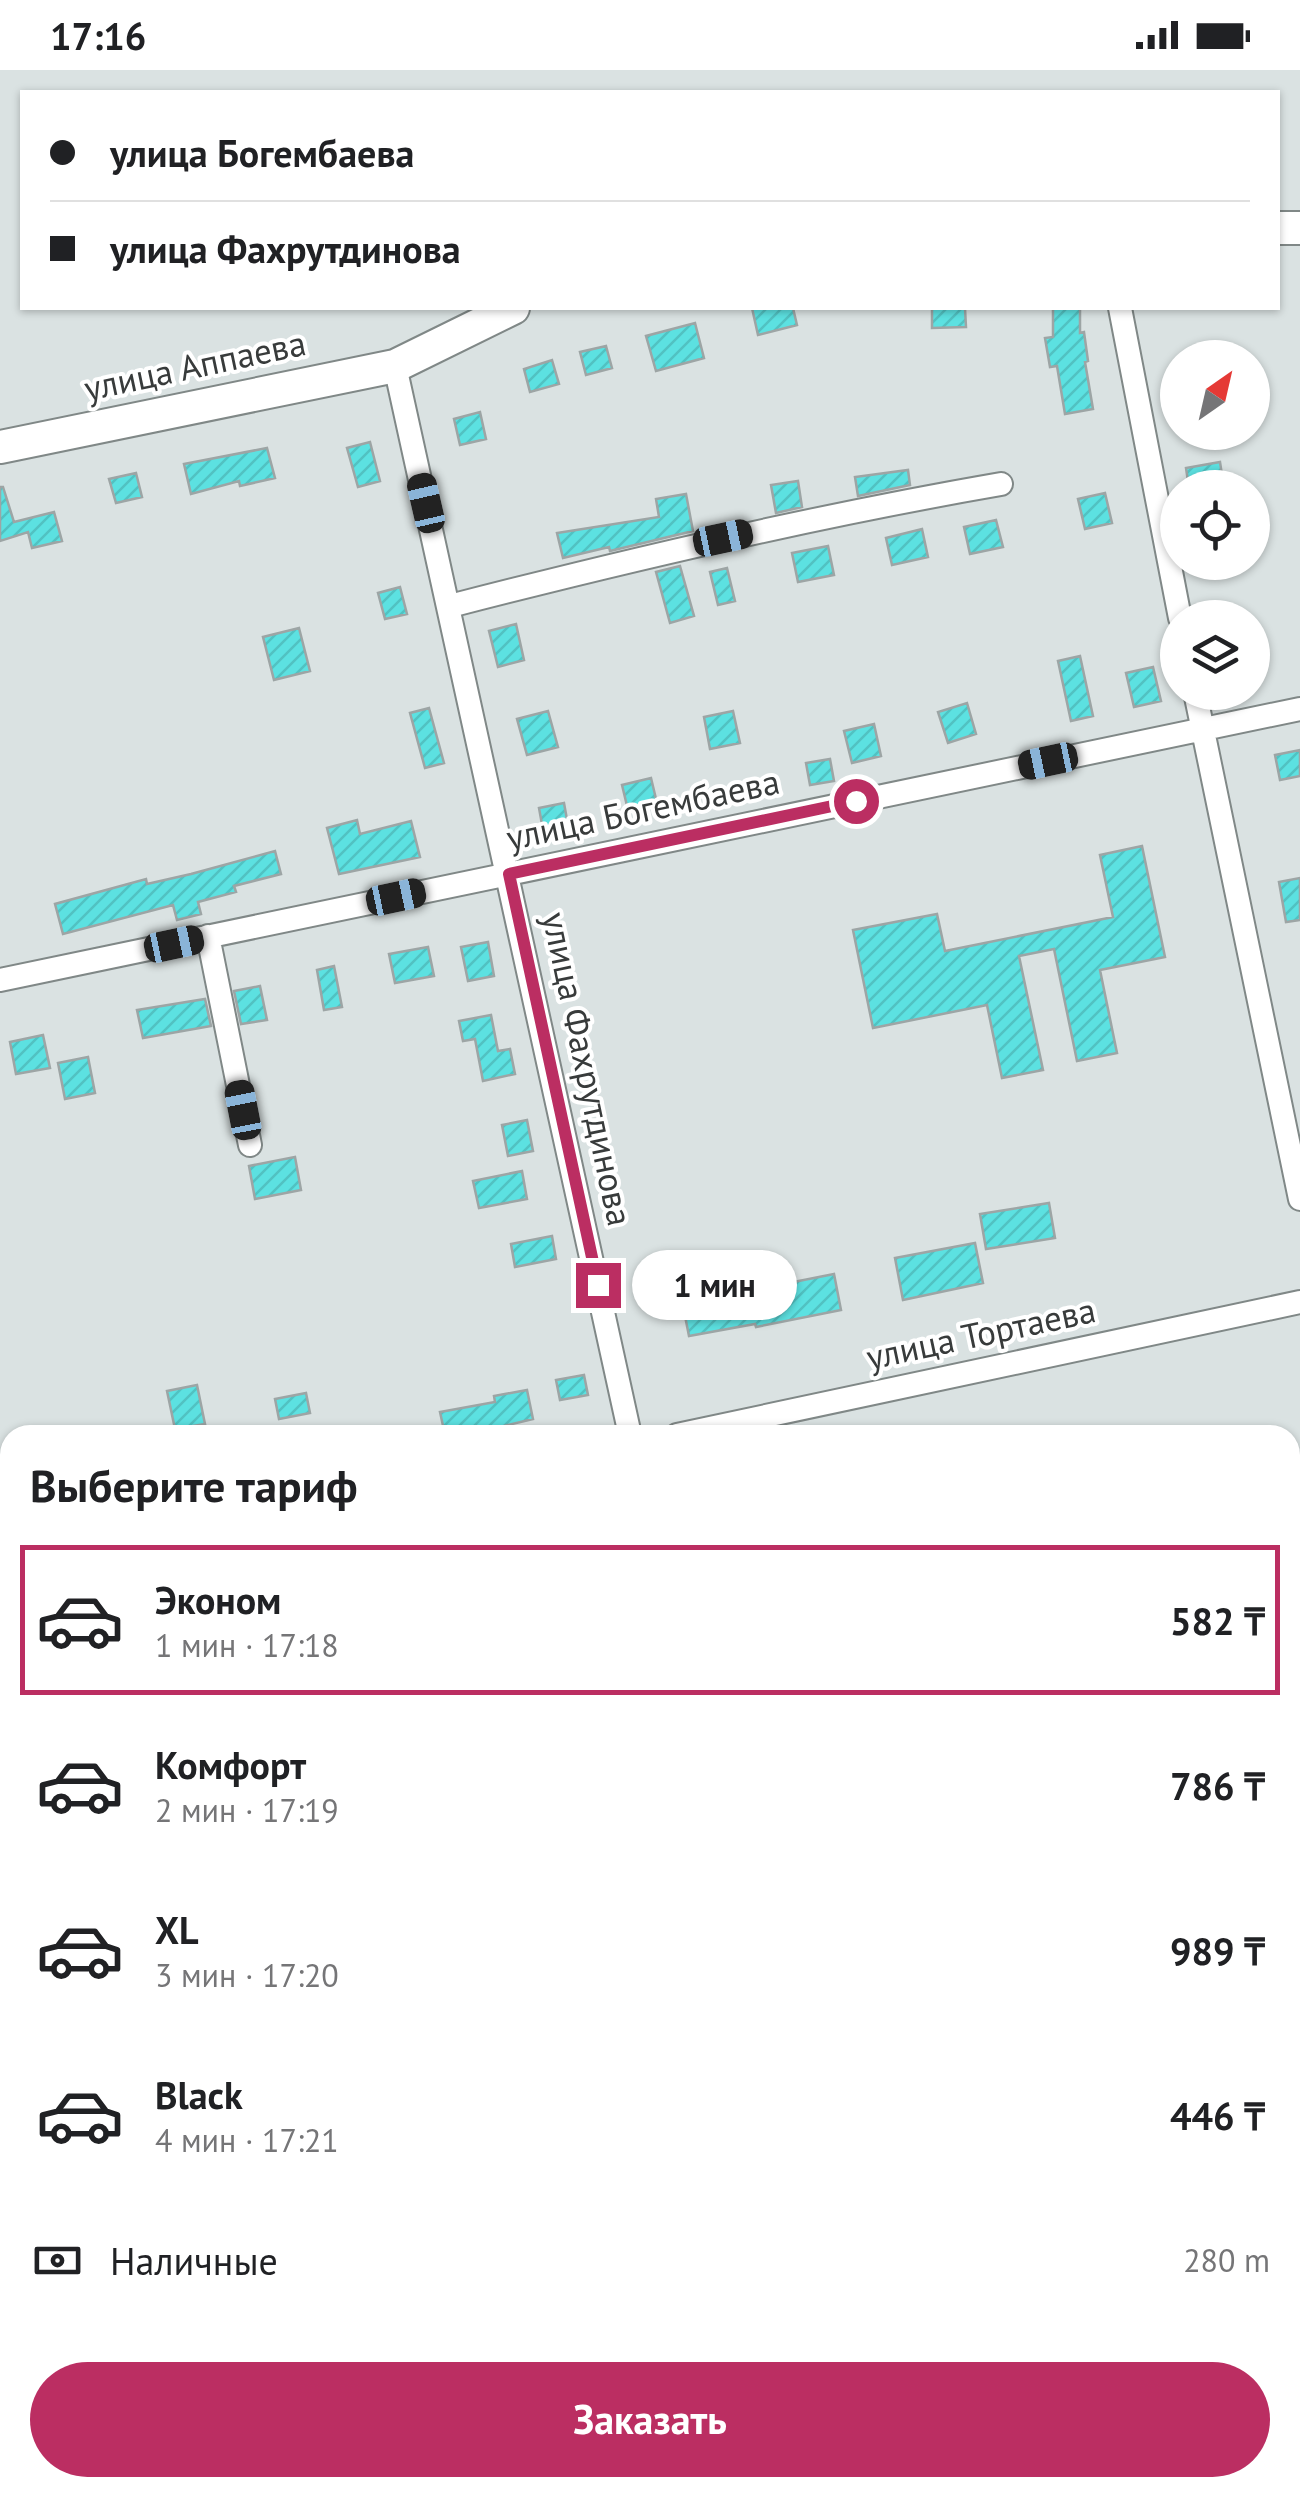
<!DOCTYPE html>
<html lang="ru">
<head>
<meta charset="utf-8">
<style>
	body { margin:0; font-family:"PT Sans",sans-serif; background:#f6f6f6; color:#202124; height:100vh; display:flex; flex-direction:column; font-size:38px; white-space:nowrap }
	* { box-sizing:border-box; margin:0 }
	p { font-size:32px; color:#757577 }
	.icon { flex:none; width:55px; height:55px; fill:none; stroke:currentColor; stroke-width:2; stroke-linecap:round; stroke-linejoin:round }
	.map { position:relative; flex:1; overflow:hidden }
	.details { position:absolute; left:0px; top:1355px; width:1300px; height:1072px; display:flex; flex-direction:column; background:#fff; border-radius:30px 30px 0 0; box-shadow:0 2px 8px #0004 }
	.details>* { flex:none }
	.hud { position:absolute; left:20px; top:20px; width:1260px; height:220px; border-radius:0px; box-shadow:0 2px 8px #0004; display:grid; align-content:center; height:220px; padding:0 30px; background:#fff }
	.needle { width:65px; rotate:34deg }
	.controls { position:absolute; left:1160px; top:270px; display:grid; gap:20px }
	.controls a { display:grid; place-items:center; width:110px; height:110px; border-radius:50%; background:#fff; box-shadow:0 2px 8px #0004; font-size:50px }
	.end { position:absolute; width:45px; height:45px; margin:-22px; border:12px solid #bb2e62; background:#fff; box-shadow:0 0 0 5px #fff }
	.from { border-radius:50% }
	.bubble { position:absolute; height:70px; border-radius:35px; background:#fff; box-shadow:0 2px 8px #0004; font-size:32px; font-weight:600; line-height:70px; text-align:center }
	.car { position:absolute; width:30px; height:60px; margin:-30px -15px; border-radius:12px; box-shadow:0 0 8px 2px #0007; background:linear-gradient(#222 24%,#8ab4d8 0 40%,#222 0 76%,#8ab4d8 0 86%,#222 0) }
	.hud b { display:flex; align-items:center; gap:35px; height:95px; font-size:38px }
	.hud b+b { border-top:2px solid #e0e0e0 }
	.hud i { width:25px; height:25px; background:#202124 }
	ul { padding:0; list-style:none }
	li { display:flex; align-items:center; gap:30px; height:150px; margin:0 20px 15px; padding:0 10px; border:5px solid transparent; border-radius:0px }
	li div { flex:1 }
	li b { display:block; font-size:38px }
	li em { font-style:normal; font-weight:600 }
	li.selected { border-color:#bb2e62 }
	li>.icon { width:90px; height:90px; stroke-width:1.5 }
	h2 { padding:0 30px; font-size:45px; line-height:120px }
	.pay { display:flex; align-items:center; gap:25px; height:110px; padding:0 30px; font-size:38px }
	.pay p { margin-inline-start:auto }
	.cta { display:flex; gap:20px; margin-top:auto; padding:20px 30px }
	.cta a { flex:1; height:115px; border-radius:60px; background:#bb2e62; color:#fff; font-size:40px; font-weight:600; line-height:115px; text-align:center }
	.status { display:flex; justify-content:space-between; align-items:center; height:70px; padding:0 50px; background:#fff; direction:ltr }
	.status svg { height:28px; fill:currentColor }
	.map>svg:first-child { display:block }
	.building { fill:url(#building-hatch); stroke:#9da5a5; stroke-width:2.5 }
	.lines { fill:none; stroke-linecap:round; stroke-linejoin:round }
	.minor-casing { stroke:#808887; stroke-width:26 }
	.secondary-casing { stroke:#808887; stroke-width:36 }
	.minor { stroke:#fff; stroke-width:22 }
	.secondary { stroke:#fff; stroke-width:32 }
	.route { stroke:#bb2e62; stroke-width:12 }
	.labels { text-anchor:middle; stroke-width:8; stroke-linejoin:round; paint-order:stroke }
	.street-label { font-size:35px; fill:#383b3b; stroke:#fff }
</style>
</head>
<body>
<div class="status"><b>17:16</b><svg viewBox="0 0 49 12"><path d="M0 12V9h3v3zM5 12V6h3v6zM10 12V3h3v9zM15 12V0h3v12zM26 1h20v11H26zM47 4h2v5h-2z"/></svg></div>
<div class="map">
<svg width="1300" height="2426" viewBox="0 0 1300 2426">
	<defs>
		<pattern id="building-hatch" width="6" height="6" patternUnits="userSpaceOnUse" patternTransform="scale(2.5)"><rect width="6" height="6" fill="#5ce1e1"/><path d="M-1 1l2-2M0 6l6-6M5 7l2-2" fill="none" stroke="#51c2c2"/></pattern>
	</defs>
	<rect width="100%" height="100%" fill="#dae2e2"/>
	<path class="building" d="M752,238H793L797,255L758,265Z
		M932,238H965L966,257L932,258Z
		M1053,238H1080V263L1084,262L1088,291L1085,292L1093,339L1065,344L1057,296L1050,297L1045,268L1053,267Z
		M695,253L704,288L656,301L646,266Z
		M606,276L612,298L586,305L580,282Z
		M552,290L559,314L530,322L524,299Z
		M480,342L486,369L460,375L454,349Z
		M370,372L380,411L358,417L347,378Z
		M267,378L275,408L240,416L239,411L191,424L184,394Z
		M1220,392L1224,418H1189L1186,398Z
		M908,400L910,415L858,426L855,407Z
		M136,403L142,427L116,433L109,409Z
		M798,411L802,437L776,443L771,415Z
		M0,417H3L14,452L54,442L62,471L32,478L28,462L0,471Z
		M1105,423L1112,453L1085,459L1078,429Z
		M686,424L693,461L610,481L609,477L563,488L557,463L659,447L656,429Z
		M996,450L1003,477L970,484L964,457Z
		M922,459L928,487L892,495L886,468Z
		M828,476L834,505L798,512L792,483Z
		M680,496L694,546L670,553L656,502Z
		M727,498L735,531L718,535L710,502Z
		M400,517L407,544L385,549L378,523Z
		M516,554L524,590L498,597L489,561Z
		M299,558L310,601L274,610L263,567Z
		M1080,586L1093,646L1071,651L1058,591Z
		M1153,597L1161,631L1134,637L1126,603Z
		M967,633L976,664L948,673L938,642Z
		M429,638L444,693L425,698L410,643Z
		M548,641L558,677L527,685L517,649Z
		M733,641L740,673L710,679L704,647Z
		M874,654L881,686L852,693L844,661Z
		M1300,680V706L1280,710L1275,685Z
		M830,689L834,711L810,715L806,693Z
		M651,708L657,733L628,740L622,715Z
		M564,733L568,755L543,760L539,738Z
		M357,750L360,764L411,751L420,787L339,804L327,758Z
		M1142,776L1165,887L1100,900L1117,983L1077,991L1054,879L1019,886L1043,1000L1002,1008L987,935L873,958L853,860L937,844L945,881L1113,847L1100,785Z
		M275,781L281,804L234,816L236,822L198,832L201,844L177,850L173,835L63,864L55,834L146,809L147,814L191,804Z
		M1300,808V850L1286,852L1279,812Z
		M488,872L494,906L468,911L461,877Z
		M428,877L434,906L395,913L389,884Z
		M334,896L342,937L324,940L317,900Z
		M260,916L267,950L241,954L234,921Z
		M205,929L211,956L143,968L137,940Z
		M491,945L498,981L510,979L515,1004L483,1011L475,969L463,971L459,951Z
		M43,965L50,998L16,1004L10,972Z
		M88,987L95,1023L65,1029L58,993Z
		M527,1050L533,1081L508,1086L502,1055Z
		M295,1087L301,1120L255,1129L249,1096Z
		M522,1101L527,1129L479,1138L473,1111Z
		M1049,1133L1055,1168L986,1179L980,1144Z
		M552,1166L556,1189L515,1197L511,1174Z
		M975,1173L983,1213L903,1230L895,1188Z
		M834,1204L841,1240L756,1257L755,1254L689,1266L685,1246L751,1234L748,1221Z
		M584,1305L588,1325L560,1330L556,1310Z
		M197,1315L205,1354L175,1359L167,1321Z
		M527,1320L533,1349L467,1365H445L440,1342L495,1332L494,1326Z
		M306,1323L310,1343L279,1349L275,1329Z"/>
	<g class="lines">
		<defs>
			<path id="minor" d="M1120,238L1180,548
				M395,296L630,1365
				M450,536C632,489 815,446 1001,414
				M1195,622L1300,1129
				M208,866L250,1075
				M0,910L1300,639
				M677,1365L1300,1232
				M0,1509L10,1507
				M1290,1802L1300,1800
				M0,1820L10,1869
				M0,2068L10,2066
				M1290,2092L1300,2089
				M1290,2331L1300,2329
				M0,2338L10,2336
				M136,2418L138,2426
				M866,2426L904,2418"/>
			<path id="secondary" d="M1278,158H1300
				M0,377L395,296L513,238"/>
		</defs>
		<use href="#minor" class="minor-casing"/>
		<use href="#secondary" class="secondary-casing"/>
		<use href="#minor" class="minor"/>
		<use href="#secondary" class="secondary"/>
	</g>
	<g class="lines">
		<path class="route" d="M598,1215L509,804L856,731"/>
	</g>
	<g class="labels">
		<g class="street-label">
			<text transform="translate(195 296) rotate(-12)" y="12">улица Аппаева</text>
			<text transform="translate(643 740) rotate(-12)" y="12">улица Богембаева</text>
			<text transform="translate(587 999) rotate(78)" y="12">улица Фахрутдинова</text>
			<text transform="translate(981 1264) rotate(-12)" y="12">улица Тортаева</text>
		</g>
	</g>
</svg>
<div class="controls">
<a><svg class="needle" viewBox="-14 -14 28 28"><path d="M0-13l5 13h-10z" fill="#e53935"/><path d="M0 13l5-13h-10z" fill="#757577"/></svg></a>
<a><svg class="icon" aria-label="locate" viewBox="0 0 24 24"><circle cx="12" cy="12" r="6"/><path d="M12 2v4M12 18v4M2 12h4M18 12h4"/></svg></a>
<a><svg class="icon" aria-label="layers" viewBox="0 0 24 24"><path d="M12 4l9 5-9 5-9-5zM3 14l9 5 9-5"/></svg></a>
</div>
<i class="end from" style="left:856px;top:731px"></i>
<i class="end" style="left:598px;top:1215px"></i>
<div class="bubble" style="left:632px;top:1180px;width:165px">1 мин</div>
<i class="car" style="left:426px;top:433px;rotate:347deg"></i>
<i class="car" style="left:723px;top:468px;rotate:78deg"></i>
<i class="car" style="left:1048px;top:691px;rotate:258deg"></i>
<i class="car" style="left:396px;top:827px;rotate:78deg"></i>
<i class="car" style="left:174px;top:874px;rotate:78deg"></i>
<i class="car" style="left:243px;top:1040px;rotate:349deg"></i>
<div class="hud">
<b><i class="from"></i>улица Богембаева</b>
<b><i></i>улица Фахрутдинова</b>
</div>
<section class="details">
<h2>Выберите тариф</h2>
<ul>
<li class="selected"><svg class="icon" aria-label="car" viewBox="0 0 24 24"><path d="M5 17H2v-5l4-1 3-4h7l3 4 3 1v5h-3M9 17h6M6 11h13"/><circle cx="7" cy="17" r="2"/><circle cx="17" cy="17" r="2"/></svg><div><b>Эконом</b><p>1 мин · 17:18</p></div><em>582 ₸</em></li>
<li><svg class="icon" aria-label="car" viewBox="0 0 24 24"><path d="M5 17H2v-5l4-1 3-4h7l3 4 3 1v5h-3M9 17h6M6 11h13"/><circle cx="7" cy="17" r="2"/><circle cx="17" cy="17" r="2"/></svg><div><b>Комфорт</b><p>2 мин · 17:19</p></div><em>786 ₸</em></li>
<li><svg class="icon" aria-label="car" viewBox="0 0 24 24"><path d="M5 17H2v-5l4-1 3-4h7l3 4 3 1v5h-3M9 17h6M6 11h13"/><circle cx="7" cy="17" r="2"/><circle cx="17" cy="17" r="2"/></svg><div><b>XL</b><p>3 мин · 17:20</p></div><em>989 ₸</em></li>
<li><svg class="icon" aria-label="car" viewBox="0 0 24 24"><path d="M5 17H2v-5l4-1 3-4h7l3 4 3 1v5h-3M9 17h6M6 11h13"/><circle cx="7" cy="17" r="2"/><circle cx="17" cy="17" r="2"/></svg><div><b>Black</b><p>4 мин · 17:21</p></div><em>446 ₸</em></li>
</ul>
<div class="pay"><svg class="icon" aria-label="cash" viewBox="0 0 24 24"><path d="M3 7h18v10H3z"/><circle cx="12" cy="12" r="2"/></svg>Наличные<p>280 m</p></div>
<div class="cta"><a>Заказать</a></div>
</section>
</div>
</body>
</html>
